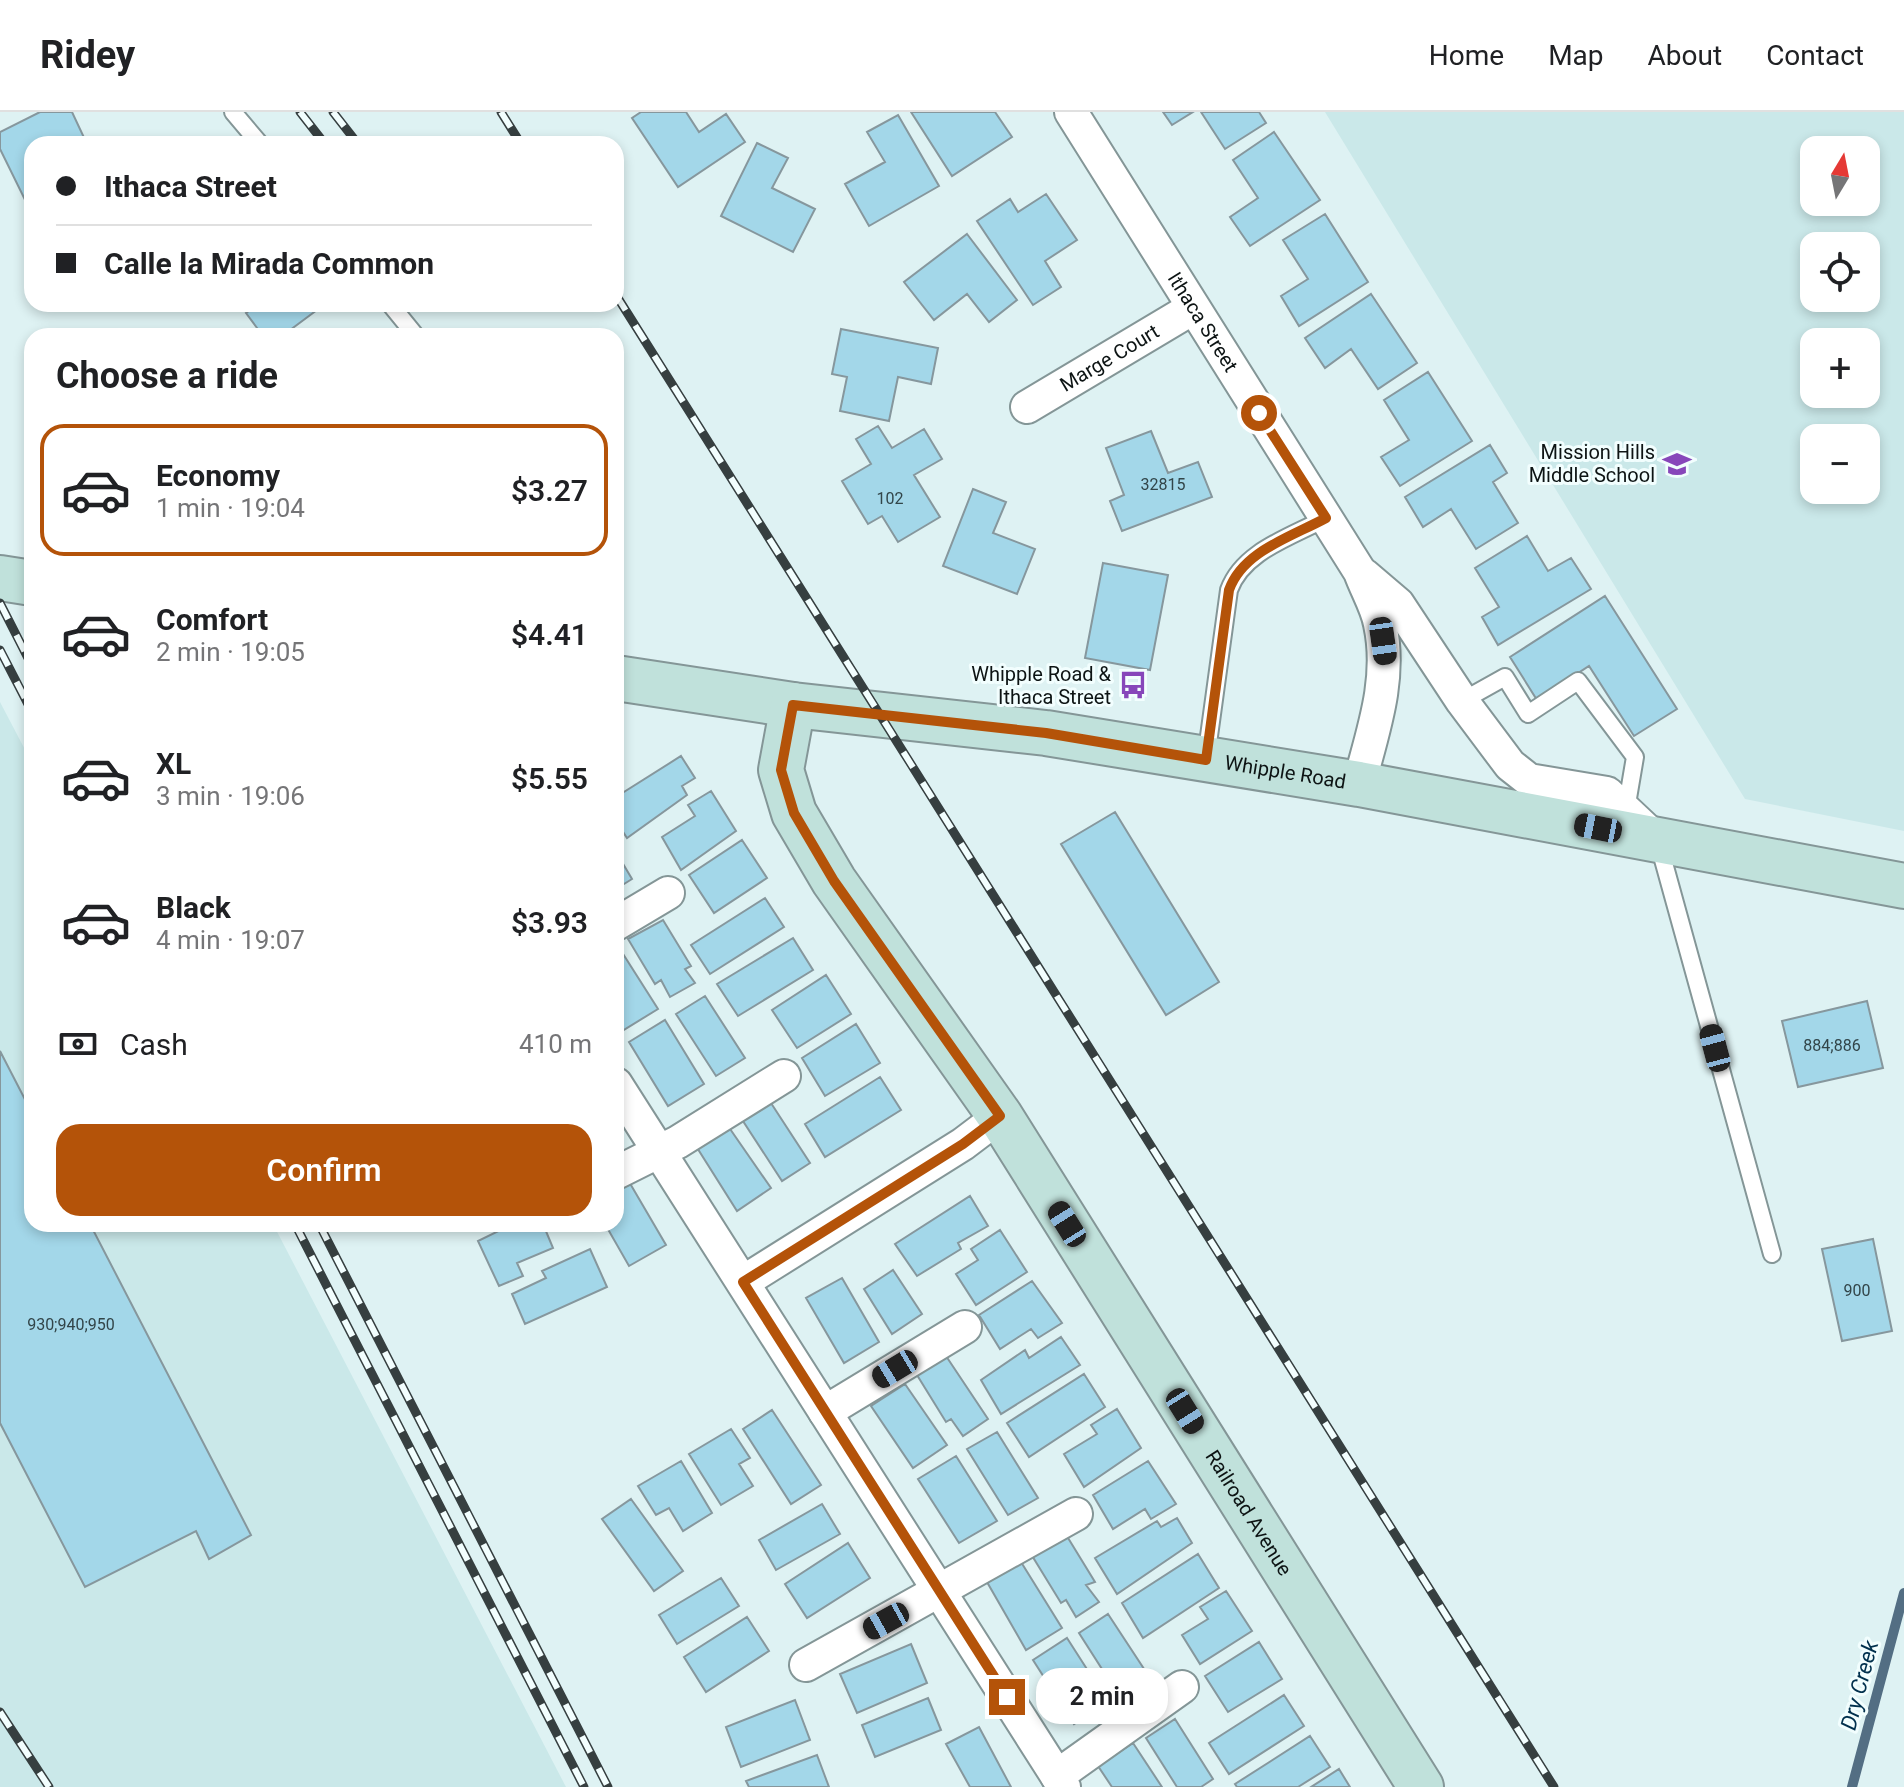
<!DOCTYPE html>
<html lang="en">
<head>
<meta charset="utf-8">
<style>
	body { margin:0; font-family:Roboto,sans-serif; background:#f6f6f6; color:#202124; height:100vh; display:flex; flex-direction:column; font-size:30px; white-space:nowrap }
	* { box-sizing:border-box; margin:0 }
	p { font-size:26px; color:#757577 }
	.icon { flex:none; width:44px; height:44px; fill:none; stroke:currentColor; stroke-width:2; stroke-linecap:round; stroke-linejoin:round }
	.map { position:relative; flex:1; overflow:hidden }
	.side { position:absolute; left:24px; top:216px; width:600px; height:904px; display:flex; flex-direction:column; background:#fff; border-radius:24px; box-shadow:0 4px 12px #0003 }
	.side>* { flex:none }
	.banner { position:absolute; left:24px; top:24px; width:600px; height:176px; border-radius:24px; box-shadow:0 4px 12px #0003; display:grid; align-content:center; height:176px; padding:0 32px; background:#fff }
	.needle { width:52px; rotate:10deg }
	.tools { position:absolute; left:1800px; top:24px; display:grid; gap:16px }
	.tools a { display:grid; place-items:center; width:80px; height:80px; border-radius:16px; background:#fff; box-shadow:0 4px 12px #0003; font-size:40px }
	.end { position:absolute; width:36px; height:36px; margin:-18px; border:10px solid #b45309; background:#fff; box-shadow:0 0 0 4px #fff }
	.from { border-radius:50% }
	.bubble { position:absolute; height:56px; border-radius:24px; background:#fff; box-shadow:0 4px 12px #0003; font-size:26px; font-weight:600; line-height:56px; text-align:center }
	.car { position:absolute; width:24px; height:48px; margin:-24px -12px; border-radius:10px; box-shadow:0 0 6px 2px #0007; background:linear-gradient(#222 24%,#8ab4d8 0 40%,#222 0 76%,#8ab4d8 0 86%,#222 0) }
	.banner b { display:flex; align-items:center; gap:28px; height:76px; font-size:30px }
	.banner b+b { border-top:2px solid #e0e0e0 }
	.banner i { width:20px; height:20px; background:#202124 }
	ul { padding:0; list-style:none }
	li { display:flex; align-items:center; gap:24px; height:132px; margin:0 16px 12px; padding:0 16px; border:4px solid transparent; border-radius:24px }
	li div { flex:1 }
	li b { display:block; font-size:30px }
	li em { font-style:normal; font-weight:600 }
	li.active { border-color:#b45309 }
	li>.icon { width:72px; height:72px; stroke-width:1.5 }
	h2 { padding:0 32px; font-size:36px; line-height:96px }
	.pay { display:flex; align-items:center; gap:20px; height:88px; padding:0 32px; font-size:30px }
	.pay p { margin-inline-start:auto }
	.primary-button { display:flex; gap:16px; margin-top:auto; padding:16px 32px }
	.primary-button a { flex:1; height:92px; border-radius:24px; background:#b45309; color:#fff; font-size:32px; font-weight:600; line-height:92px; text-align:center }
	header { display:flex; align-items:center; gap:48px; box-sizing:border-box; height:112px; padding:0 40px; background:#fff; border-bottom:2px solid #e0e0e0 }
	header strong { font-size:38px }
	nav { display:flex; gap:44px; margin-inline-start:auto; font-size:28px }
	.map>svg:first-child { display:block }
	.built { fill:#cae8e9; fill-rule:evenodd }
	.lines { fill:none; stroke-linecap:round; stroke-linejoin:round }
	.stream { stroke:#536e83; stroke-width:10 }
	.building { fill:#a3d7e9; stroke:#86979d; stroke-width:2 }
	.lane-casing { stroke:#849697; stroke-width:20 }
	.street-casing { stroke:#849697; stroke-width:36 }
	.secondary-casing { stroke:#849697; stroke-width:48 }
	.lane { stroke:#fff; stroke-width:16 }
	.street { stroke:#fff; stroke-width:32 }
	.secondary { stroke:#c0e1db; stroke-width:44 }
	.rail-casing { stroke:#363f40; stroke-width:9 }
	.rail { stroke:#f2fefe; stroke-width:6; stroke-dasharray:18; stroke-linecap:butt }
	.route { stroke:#b45309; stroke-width:10 }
	.labels { text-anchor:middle; stroke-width:6; stroke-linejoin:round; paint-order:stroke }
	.number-label { font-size:16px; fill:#324549 }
	.street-label { font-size:20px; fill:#0d1414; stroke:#f2fefe }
	.poi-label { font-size:20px; fill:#0d1414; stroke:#f2fefe; text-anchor:end }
	.water-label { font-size:22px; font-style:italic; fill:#00304d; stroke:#f2fefe }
</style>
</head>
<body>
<header>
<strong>Ridey</strong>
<nav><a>Home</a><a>Map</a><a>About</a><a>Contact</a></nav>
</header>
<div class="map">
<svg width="1904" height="1675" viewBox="0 0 1904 1675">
	<rect width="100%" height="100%" fill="#def2f3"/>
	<path class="built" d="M1325,0H1904V719L1745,687ZM1814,38H1866V90H1814ZM1814,134H1866V186H1814ZM1814,230H1866V282H1814ZM1814,326H1866V378H1814Z
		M0,590L32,651V1112H273L566,1675H0Z"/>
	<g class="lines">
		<path class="stream" d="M1852,1675L1904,1481"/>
	</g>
	<path class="building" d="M40,0H72L87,32H32V102L0,37V20Z
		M641,0H686L699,20L726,2L745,30L678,75L632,6Z
		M911,0H995L1012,25L952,64Z
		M1163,0H1193L1172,13Z
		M1201,0H1259L1266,11L1225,37Z
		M898,3L939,74L869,114L845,72L885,50L867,20Z
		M1274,20L1320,88L1250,134L1230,105L1258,86L1233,48Z
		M757,31L788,46L772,76L815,97L793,140L721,104Z
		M1046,82L1077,128L1045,149L1061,175L1033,193L977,109L1010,87L1018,100Z
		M1325,102L1368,170L1299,214L1281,184L1308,167L1283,128Z
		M967,122L1017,188L989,210L967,182L934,208L904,170Z
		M1371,182L1417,251L1378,277L1351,237L1325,256L1305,226Z
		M259,192H325L282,224H263L246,201Z
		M841,217L938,236L931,272L898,265L889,309L840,299L847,265L832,262Z
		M1428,260L1472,329L1400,374L1381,345L1409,328L1384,288Z
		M878,314L892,336L924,317L942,347L914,363L940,405L898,430L882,404L868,412L842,369L871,352L856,327Z
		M1151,319L1168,361L1198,350L1212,385L1122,419L1110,389L1124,383L1106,336Z
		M1490,333L1507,361L1493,370L1518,411L1476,437L1451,397L1423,415L1405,385Z
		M973,377L1006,390L993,421L1035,437L1017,482L943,454Z
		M1527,424L1548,459L1571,446L1591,477L1498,533L1482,505L1499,495L1475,456Z
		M1103,451L1168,463L1150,558L1085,546Z
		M1605,484L1677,597L1634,624L1589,554L1537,588L1510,545Z
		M681,644L695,666L682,674L687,683L627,726L616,709V685Z
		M711,679L736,719L681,758L662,725L695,704L688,693Z
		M1115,700L1219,870L1166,903L1061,732Z
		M742,728L767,766L714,801L689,763Z
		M616,740L632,767L616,777Z
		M765,786L784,815L710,862L691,833Z
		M663,808L691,854L685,857L695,871L670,885L661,868L655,872L628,827Z
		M793,826L813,858L738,904L717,872Z
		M618,834L658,897L622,919L616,909Z
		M826,863L851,902L797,936L772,898Z
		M705,884L745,946L716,964L676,902Z
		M1867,889L1883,956L1798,975L1782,909Z
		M665,908L704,972L668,994L629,930Z
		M856,912L880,951L825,984L802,946Z
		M0,939L32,1001V1112H90L251,1423L209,1447L196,1419L85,1475L0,1311Z
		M880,965L901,998L825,1045L805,1012Z
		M769,988L810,1051L782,1069L741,1006Z
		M728,1014L771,1076L737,1099L696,1034Z
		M628,1068L666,1133L629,1154L605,1112H616V1074Z
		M970,1084L988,1114L958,1131L961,1137L917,1164L895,1132Z
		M513,1112H543L553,1136L517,1151L523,1164L499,1174L478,1129Z
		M1000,1118L1027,1160L976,1193L956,1162L978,1148L971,1137Z
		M1873,1127L1892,1219L1842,1229L1822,1137Z
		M590,1137L607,1175L525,1212L512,1182L546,1166L542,1159Z
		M893,1158L922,1202L892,1222L864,1177Z
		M842,1166L879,1230L844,1251L806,1186Z
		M1032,1169L1062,1211L1038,1226L1031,1217L1000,1237L979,1203Z
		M1061,1225L1080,1253L1001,1302L981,1268L1025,1238L1029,1246Z
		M946,1244L988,1307L963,1324L951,1307L946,1310L917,1263Z
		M1084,1262L1105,1295L1029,1345L1007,1311Z
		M905,1272L947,1333L913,1356L871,1294Z
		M1117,1297L1141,1336L1084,1375L1064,1342L1097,1322L1091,1313Z
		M772,1298L821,1373L791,1392L743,1317Z
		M731,1317L750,1346L739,1352L753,1374L721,1393L689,1342Z
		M997,1320L1038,1386L1008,1403L967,1337Z
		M956,1344L997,1409L959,1431L918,1367Z
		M681,1349L712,1401L683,1419L669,1396L656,1403L638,1374Z
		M1148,1349L1176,1392L1151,1407L1145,1397L1113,1417L1093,1383Z
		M631,1387L683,1459L654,1479L602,1407Z
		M822,1392L840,1422L776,1458L759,1428Z
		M1177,1406L1192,1431L1117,1482L1095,1446L1157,1409L1161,1415Z
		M1065,1421L1095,1470L1086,1473L1099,1490L1076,1505L1066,1488L1061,1491L1031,1442Z
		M848,1431L870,1466L807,1506L785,1472Z
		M1198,1442L1219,1476L1143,1526L1122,1491Z
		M1021,1450L1062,1516L1026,1538L987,1470Z
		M721,1466L739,1494L677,1532L659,1503Z
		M1226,1479L1252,1519L1200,1552L1182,1523L1208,1507L1200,1495Z
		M1108,1502L1148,1563L1118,1582L1079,1521Z
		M747,1505L769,1539L706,1580L684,1545Z
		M1067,1526L1108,1590L1074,1612L1033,1548Z
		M1259,1530L1282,1567L1228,1600L1205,1564Z
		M911,1532L927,1571L857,1601L840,1562Z
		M1284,1583L1304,1614L1229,1662L1209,1631Z
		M928,1586L941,1618L875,1645L862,1613Z
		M795,1588L810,1628L741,1655L726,1615Z
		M1175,1607L1213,1667L1201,1675H1177L1146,1626Z
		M979,1615L1011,1675H970L946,1632Z
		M1310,1624L1330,1655L1298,1675H1237L1235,1672Z
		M1133,1631L1162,1675H1112L1098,1654Z
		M817,1643L829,1675H749L746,1669Z
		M1339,1657L1350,1675H1311Z"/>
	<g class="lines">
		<defs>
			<path id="lane" d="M233,0L260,32
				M390,192L416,224
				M1462,589L1505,565L1528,602L1578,569L1635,645L1626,698
				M1206,646L1229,478C1243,439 1291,425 1326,406
				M1659,733L1772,1142"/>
			<g id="street">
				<path id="s1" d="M1071,0L1360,460C1366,477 1377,495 1380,512C1392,567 1373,619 1359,672"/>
				<path id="s2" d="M1027,295L1193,196"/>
				<path d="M1364,463L1398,492L1462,589L1510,653L1529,668L1607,681L1657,728"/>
				<path d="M616,812L668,781"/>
				<path d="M616,972L1064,1675"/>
				<path d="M616,1061L678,1030L784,964"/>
				<path d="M743,1170L963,1032L1000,1004"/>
				<path d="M825,1300L965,1215"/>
				<path d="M806,1553L1076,1402"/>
				<path d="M1057,1664L1182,1575"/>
			</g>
			<g id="secondary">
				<path d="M0,466L32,471"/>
				<path id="s3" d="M616,566L793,593L1046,621L1359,672L1904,774"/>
				<path id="s4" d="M793,593L781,658L794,701L834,769L1000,1004L1421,1675"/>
			</g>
		</defs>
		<use href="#lane" class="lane-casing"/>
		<use href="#street" class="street-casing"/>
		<use href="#secondary" class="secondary-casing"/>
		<use href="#lane" class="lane"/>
		<use href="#street" class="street"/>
		<use href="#secondary" class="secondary"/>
		<defs>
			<path id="rail" d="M300,0L325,32
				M333,0L358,32
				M501,0L521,32
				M616,183L1554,1675
				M0,491L32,554
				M0,538L32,600
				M295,1112L584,1675
				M319,1112L608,1675
				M0,1600L49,1675"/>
		</defs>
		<use href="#rail" class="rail-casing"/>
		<use href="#rail" class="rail"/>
	</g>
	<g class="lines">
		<path class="route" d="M1007,1585L743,1170L963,1032L1000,1004L834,769L794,701L781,658L793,593L1046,621L1206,648L1229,478C1243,439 1291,425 1326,406L1259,301"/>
	</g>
	<defs>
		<symbol id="school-bare" viewBox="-9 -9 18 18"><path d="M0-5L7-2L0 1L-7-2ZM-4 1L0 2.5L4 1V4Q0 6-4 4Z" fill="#8746ba" stroke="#f2fefe" stroke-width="2.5" paint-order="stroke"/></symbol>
		<symbol id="bus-bare" viewBox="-9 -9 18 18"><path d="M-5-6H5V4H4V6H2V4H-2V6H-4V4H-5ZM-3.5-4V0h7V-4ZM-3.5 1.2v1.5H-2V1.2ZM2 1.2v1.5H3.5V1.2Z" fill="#8746ba" stroke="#f2fefe" stroke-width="2.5" paint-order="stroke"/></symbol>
	</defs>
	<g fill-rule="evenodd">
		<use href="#school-bare" x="1657" y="332" width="40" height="40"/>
		<use href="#bus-bare" x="1113" y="553" width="40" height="40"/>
	</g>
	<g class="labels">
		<g class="number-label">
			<text x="1163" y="378">32815</text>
			<text x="890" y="392">102</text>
			<text x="1832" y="939">884;886</text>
			<text x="1857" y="1184">900</text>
			<text x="71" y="1218">930;940;950</text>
		</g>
		<g class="street-label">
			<text dy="7" stroke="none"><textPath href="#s1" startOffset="248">Ithaca Street</textPath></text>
			<text dy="7" stroke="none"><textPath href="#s2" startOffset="96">Marge Court</textPath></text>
			<text dy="7" stroke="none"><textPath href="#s3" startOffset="676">Whipple Road</textPath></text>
			<text dy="7" stroke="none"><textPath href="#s4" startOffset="946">Railroad Avenue</textPath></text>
		</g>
		<g class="poi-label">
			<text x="1655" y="347">Mission Hills<tspan x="1655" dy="23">Middle School</tspan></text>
			<text x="1111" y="569">Whipple Road &amp;<tspan x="1111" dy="23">Ithaca Street</tspan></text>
		</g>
		<g class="water-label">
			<text transform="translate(1859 1573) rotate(-75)" y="8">Dry Creek</text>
		</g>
	</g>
</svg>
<div class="tools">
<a><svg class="needle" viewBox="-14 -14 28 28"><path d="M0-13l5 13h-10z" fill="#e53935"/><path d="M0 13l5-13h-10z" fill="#757577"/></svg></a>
<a><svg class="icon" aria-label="locate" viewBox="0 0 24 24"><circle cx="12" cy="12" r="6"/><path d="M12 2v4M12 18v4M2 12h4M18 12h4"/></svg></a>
<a>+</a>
<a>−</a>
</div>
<i class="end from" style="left:1259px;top:301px"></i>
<i class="end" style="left:1007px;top:1585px"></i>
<div class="bubble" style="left:1036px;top:1556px;width:132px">2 min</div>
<i class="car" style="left:1383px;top:529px;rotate:172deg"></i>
<i class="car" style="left:1598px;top:716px;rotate:281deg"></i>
<i class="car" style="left:1715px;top:936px;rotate:345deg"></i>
<i class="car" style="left:1067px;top:1112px;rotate:328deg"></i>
<i class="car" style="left:895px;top:1257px;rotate:239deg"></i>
<i class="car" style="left:1185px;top:1299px;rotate:148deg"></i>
<i class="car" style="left:886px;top:1509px;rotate:241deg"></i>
<div class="banner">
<b><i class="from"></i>Ithaca Street</b>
<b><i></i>Calle la Mirada Common</b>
</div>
<section class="side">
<h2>Choose a ride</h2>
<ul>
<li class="active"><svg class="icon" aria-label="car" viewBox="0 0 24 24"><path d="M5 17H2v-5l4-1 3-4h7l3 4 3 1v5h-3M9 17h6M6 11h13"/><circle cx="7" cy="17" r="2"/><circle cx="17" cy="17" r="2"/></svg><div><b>Economy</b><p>1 min · 19:04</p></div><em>$3.27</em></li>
<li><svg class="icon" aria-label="car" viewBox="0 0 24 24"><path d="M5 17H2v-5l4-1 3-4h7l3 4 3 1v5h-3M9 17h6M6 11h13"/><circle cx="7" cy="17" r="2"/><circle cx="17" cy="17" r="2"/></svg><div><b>Comfort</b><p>2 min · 19:05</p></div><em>$4.41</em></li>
<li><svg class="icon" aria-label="car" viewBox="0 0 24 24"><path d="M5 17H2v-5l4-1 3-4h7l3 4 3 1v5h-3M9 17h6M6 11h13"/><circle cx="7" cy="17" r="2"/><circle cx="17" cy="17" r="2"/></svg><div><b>XL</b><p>3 min · 19:06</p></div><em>$5.55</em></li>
<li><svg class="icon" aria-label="car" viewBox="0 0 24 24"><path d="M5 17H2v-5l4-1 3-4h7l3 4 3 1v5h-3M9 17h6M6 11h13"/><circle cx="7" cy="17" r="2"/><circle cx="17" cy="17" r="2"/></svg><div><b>Black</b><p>4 min · 19:07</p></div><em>$3.93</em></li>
</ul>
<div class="pay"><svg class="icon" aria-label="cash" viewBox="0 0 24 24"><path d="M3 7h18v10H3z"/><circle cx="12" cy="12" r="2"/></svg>Cash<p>410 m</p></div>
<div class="primary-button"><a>Confirm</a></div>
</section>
</div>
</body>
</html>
